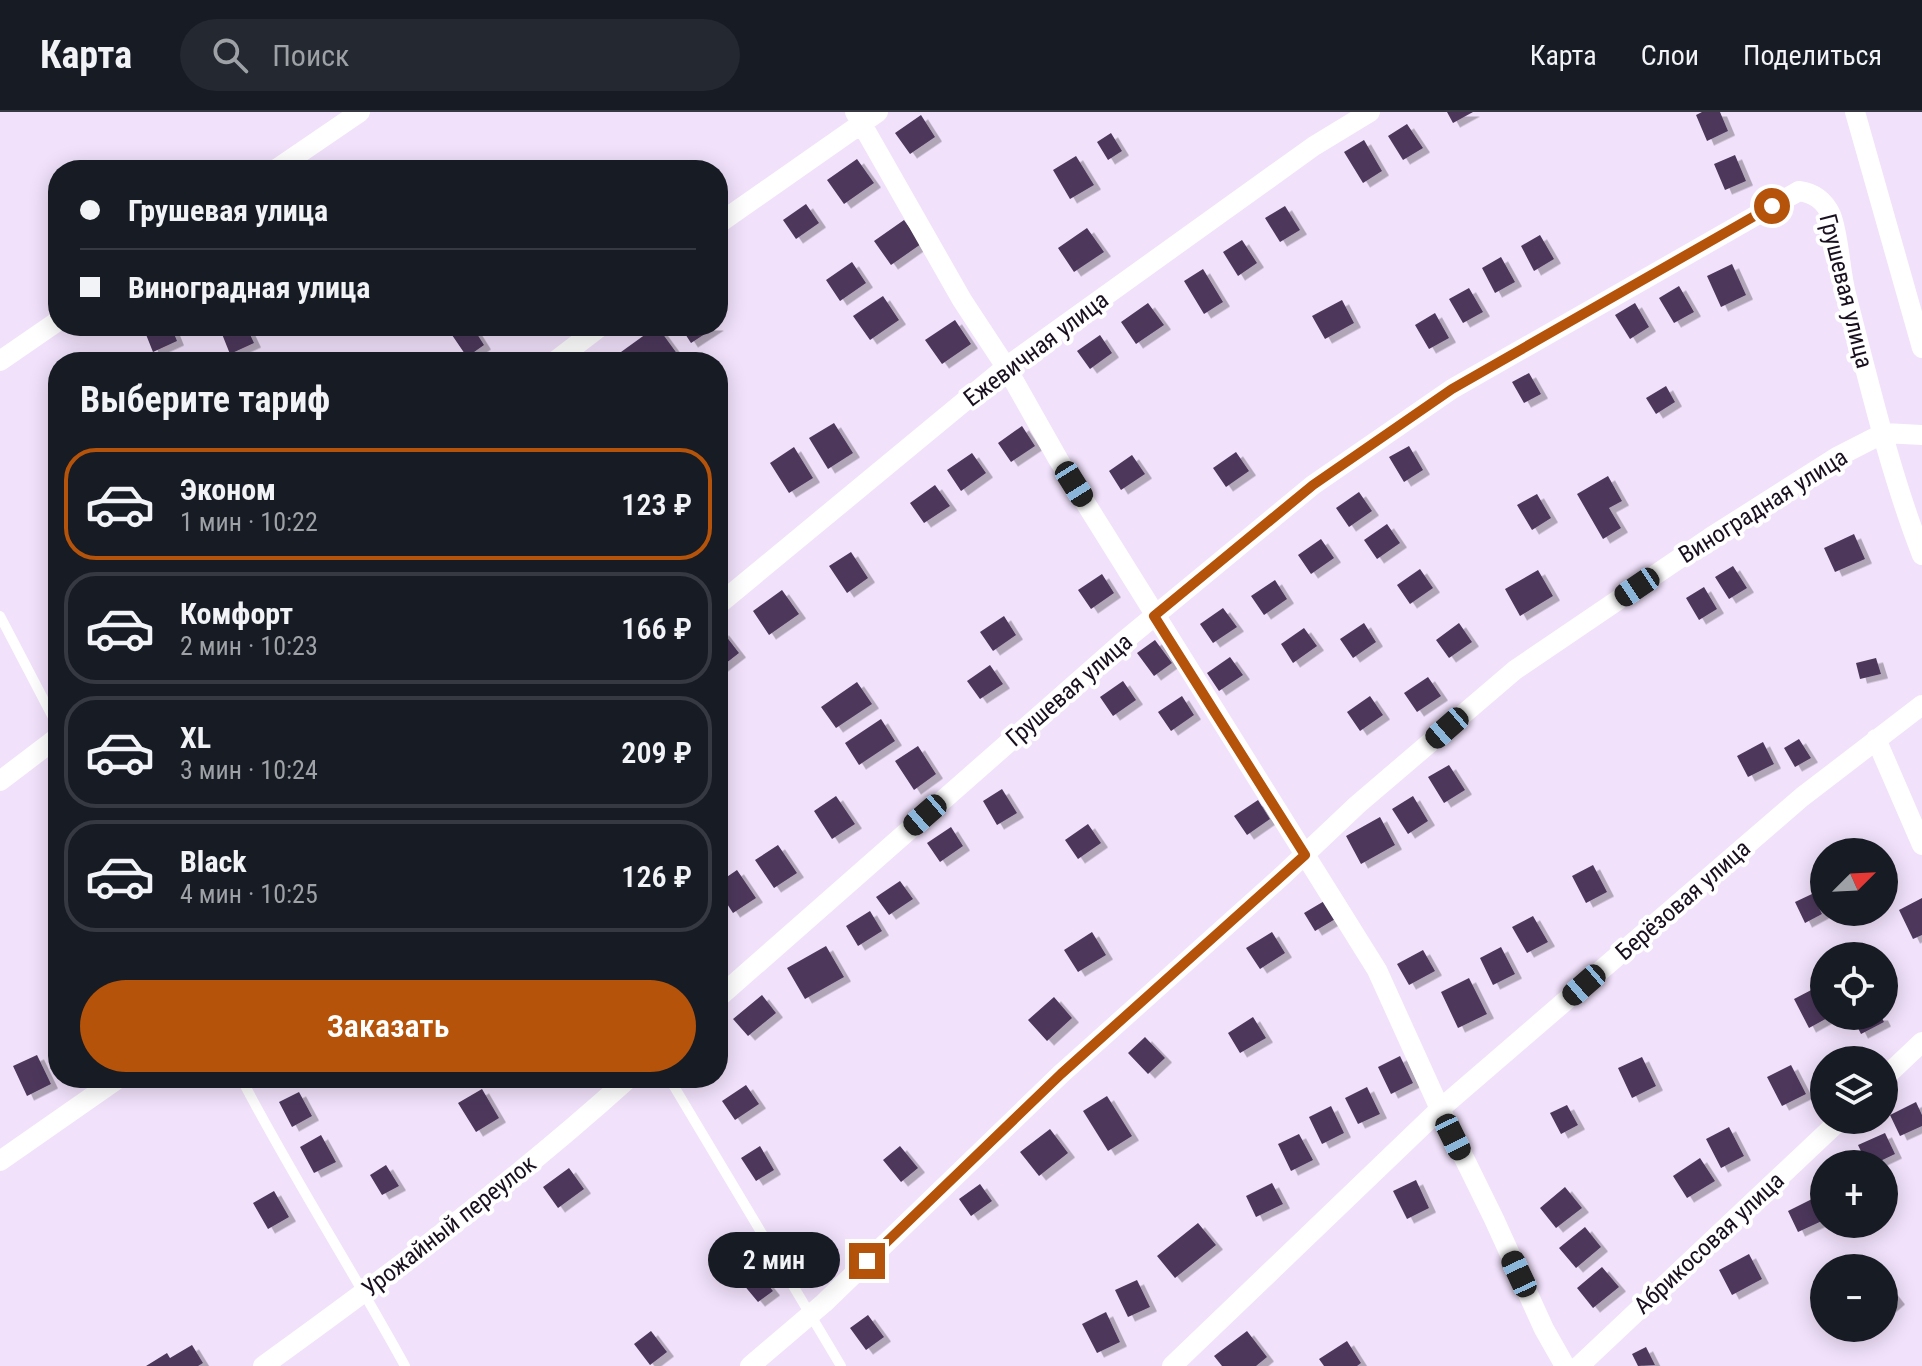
<!DOCTYPE html>
<html lang="ru">
<head>
<meta charset="utf-8">
<style>
	body { margin:0; font-family:"Roboto Condensed",sans-serif; background:#242831; color:#f1f3f6; height:100vh; display:flex; flex-direction:column; font-size:30px; white-space:nowrap }
	* { box-sizing:border-box; margin:0 }
	p { font-size:26px; color:#9ea1a6 }
	.icon { flex:none; width:44px; height:44px; fill:none; stroke:currentColor; stroke-width:2; stroke-linecap:round; stroke-linejoin:round }
	.map { position:relative; flex:1; overflow:hidden }
	.side { position:absolute; left:48px; top:240px; width:680px; height:736px; display:flex; flex-direction:column; background:#171b24; border-radius:32px; box-shadow:0 4px 20px #0003 }
	.side>* { flex:none }
	.banner { position:absolute; left:48px; top:48px; width:680px; height:176px; border-radius:32px; box-shadow:0 4px 20px #0003; display:grid; align-content:center; height:176px; padding:0 32px; background:#171b24 }
	.needle { width:52px; rotate:66deg }
	.controls { position:absolute; left:1810px; top:726px; display:grid; gap:16px }
	.controls a { display:grid; place-items:center; width:88px; height:88px; border-radius:50%; background:#171b24; box-shadow:0 4px 20px #0003; font-size:40px }
	.end { position:absolute; width:36px; height:36px; margin:-18px; border:10px solid #b45309; background:#fff; box-shadow:0 0 0 4px #fff }
	.from { border-radius:50% }
	.bubble { position:absolute; height:56px; border-radius:28px; background:#171b24; box-shadow:0 4px 20px #0003; font-size:26px; font-weight:600; line-height:56px; text-align:center }
	.car { position:absolute; width:24px; height:48px; margin:-24px -12px; border-radius:10px; box-shadow:0 0 6px 2px #0007; background:linear-gradient(#222 24%,#8ab4d8 0 40%,#222 0 76%,#8ab4d8 0 86%,#222 0) }
	.banner b { display:flex; align-items:center; gap:28px; height:76px; font-size:30px }
	.banner b+b { border-top:2px solid #363941 }
	.banner i { width:20px; height:20px; background:#f1f3f6 }
	ul { padding:0; list-style:none }
	li { display:flex; align-items:center; gap:24px; height:112px; margin:0 16px 12px; padding:0 16px; border:4px solid #363941; border-radius:32px }
	li div { flex:1 }
	li b { display:block; font-size:30px }
	li em { font-style:normal; font-weight:600 }
	li.active { border-color:#b45309 }
	li>.icon { width:72px; height:72px; stroke-width:1.5 }
	h2 { padding:0 32px; font-size:36px; line-height:96px }
	.action { display:flex; gap:16px; margin-top:auto; padding:16px 32px }
	.action a { flex:1; height:92px; border-radius:48px; background:#b45309; color:#fff; font-size:32px; font-weight:600; line-height:92px; text-align:center }
	header { display:flex; align-items:center; gap:48px; box-sizing:border-box; height:112px; padding:0 40px; background:#171b24; border-bottom:2px solid #363941 }
	header strong { font-size:38px }
	nav { display:flex; gap:44px; margin-inline-start:auto; font-size:28px }
	.search { width:560px; height:72px; background:#242831; display:flex; align-items:center; gap:20px; box-sizing:border-box; padding:0 28px; border-radius:44px; color:#9ea1a6; font-size:30px }
	.map>svg:first-child { display:block }
	.building { fill:#4d385b; filter:url(#shadow) }
	.lines { fill:none; stroke-linecap:round; stroke-linejoin:round }
	.service { stroke:#fff; stroke-width:10 }
	.minor { stroke:#fff; stroke-width:20 }
	.route { stroke:#b45309; stroke-width:10 }
	.labels { text-anchor:middle; stroke-width:8; stroke-linejoin:round; paint-order:stroke }
	.street-label { font-size:24px; fill:#19101f; stroke:#fff }
</style>
</head>
<body>
<header>
<strong>Карта</strong>
<div class="search"><svg class="icon" aria-label="search" viewBox="0 0 24 24"><circle cx="10" cy="10" r="6"/><path d="M15 15l6 6"/></svg>Поиск</div>
<nav><a>Карта</a><a>Слои</a><a>Поделиться</a></nav>
</header>
<div class="map">
<svg width="1922" height="1254" viewBox="0 0 1922 1254">
	<defs>
		<filter id="shadow"><feDropShadow dx="7" dy="4.5" stdDeviation="0" flood-color="#0004"/></filter>
	</defs>
	<rect width="100%" height="100%" fill="#f1e1fb"/>
	<path class="building" d="M1447,0H1473L1453,11Z
		M1702,0H1720L1728,19L1707,29L1696,3Z
		M921,3L935,25L910,42L895,21Z
		M1407,12L1423,36L1403,48L1388,24Z
		M1111,21L1122,39L1108,48L1097,30Z
		M1364,28L1382,59L1363,71L1344,40Z
		M1735,43L1746,69L1725,78L1714,52Z
		M1076,44L1094,73L1070,87L1053,58Z
		M857,47L874,71L844,92L827,68Z
		M806,92L819,111L796,127L783,108Z
		M1285,94L1300,118L1280,130L1265,106Z
		M904,108L921,132L891,153L874,129Z
		M1087,116L1104,140L1074,160L1058,136Z
		M1540,123L1554,147L1534,159L1521,134Z
		M1242,128L1257,151L1238,164L1223,140Z
		M1501,145L1515,170L1495,181L1482,156Z
		M852,150L866,171L840,189L826,168Z
		M1732,152L1746,183L1721,195L1707,164Z
		M1203,157L1223,190L1204,202L1184,169Z
		M1679,174L1694,200L1674,211L1659,186Z
		M1469,176L1483,200L1463,211L1449,187Z
		M883,184L899,208L870,228L853,204Z
		M1342,188L1354,211L1325,227L1312,204Z
		M1148,191L1164,213L1136,232L1121,210Z
		M1635,191L1649,215L1630,227L1615,203Z
		M1435,201L1449,226L1429,237L1415,213Z
		M955,208L971,232L942,252L925,228Z
		M159,214H171L177,229L153,240L145,220Z
		M240,214H246L254,231L230,242L222,222Z
		M466,214H472L484,233L467,245L452,223Z
		M657,214L678,243L668,250H628L621,240Z
		M680,214H717L691,231Z
		M1100,223L1112,241L1090,257L1077,239Z
		M1529,261L1541,282L1524,291L1512,270Z
		M1666,274L1675,290L1656,302L1646,286Z
		M834,311L853,341L828,357L809,326Z
		M1022,314L1035,334L1011,350L998,331Z
		M1409,334L1423,358L1404,370L1389,345Z
		M794,335L813,366L789,381L770,351Z
		M1236,340L1249,359L1226,375L1213,356Z
		M972,341L986,361L961,379L947,358Z
		M1132,343L1145,362L1121,378L1109,359Z
		M1608,364L1622,389L1609,396L1621,416L1603,427L1577,382Z
		M935,373L950,394L924,411L910,391Z
		M1359,380L1372,399L1349,415L1336,396Z
		M1537,382L1551,406L1532,418L1517,393Z
		M1387,412L1400,431L1377,447L1364,428Z
		M1854,422L1865,447L1835,460L1824,436Z
		M1321,427L1334,446L1311,462L1298,443Z
		M851,440L868,466L847,481L829,454Z
		M1733,454L1747,476L1729,487L1715,465Z
		M1420,457L1433,476L1410,492L1397,473Z
		M1538,458L1553,484L1520,504L1505,477Z
		M1102,462L1114,481L1091,497L1078,478Z
		M1275,468L1287,487L1264,503L1251,484Z
		M1704,475L1717,497L1699,508L1686,486Z
		M782,478L799,502L769,523L753,499Z
		M1223,496L1237,515L1213,531L1200,512Z
		M1004,504L1016,523L993,539L980,520Z
		M1364,511L1376,530L1353,546L1340,527Z
		M1459,511L1472,530L1449,546L1436,528Z
		M1304,516L1317,534L1293,551L1281,532Z
		M722,519L739,541L721,555L718,551V522Z
		M1155,528L1172,551L1154,564L1137,541Z
		M1230,545L1243,563L1219,579L1207,561Z
		M1876,546L1881,562L1860,567L1856,551Z
		M990,553L1003,572L980,587L967,569Z
		M1428,565L1441,584L1417,600L1404,581Z
		M1123,569L1136,588L1113,604L1100,585Z
		M857,570L872,592L836,616L821,595Z
		M1182,584L1194,603L1171,619L1158,600Z
		M1370,584L1383,603L1360,619L1347,600Z
		M881,607L895,629L859,653L845,631Z
		M1799,627L1811,646L1795,655L1784,636Z
		M1763,630L1774,652L1748,665L1737,644Z
		M918,634L936,662L914,678L895,649Z
		M1449,653L1465,678L1444,691L1428,665Z
		M1002,677L1017,701L997,713L983,689Z
		M836,684L855,712L832,727L814,699Z
		M1413,684L1428,709L1408,722L1392,697Z
		M1258,688L1270,707L1247,723L1234,704Z
		M1380,705L1395,733L1361,752L1346,724Z
		M1088,712L1101,731L1078,747L1065,728Z
		M951,715L963,734L940,750L927,731Z
		M778,733L797,761L774,776L755,748Z
		M1593,753L1607,780L1586,791L1572,764Z
		M737,758L756,786L733,801L718,778V771Z
		M900,769L913,787L889,803L876,785Z
		M1812,782L1822,802L1805,811L1795,790Z
		M1922,786V823L1913,827L1899,798Z
		M1326,788L1337,806L1315,819L1304,801Z
		M870,799L882,819L858,834L846,814Z
		M1533,804L1548,830L1527,841L1512,815Z
		M1092,820L1106,843L1078,860L1064,838Z
		M1272,820L1285,841L1260,857L1246,836Z
		M826,834L844,865L805,887L787,856Z
		M1501,835L1515,862L1493,873L1480,846Z
		M1423,838L1435,859L1409,873L1397,852Z
		M1469,866L1487,902L1458,916L1441,880Z
		M1817,875L1824,888V904H1831L1809,916L1794,887Z
		M762,883L776,901L748,924L733,907Z
		M1054,885L1072,906L1047,929L1028,908Z
		M1852,904H1881L1884,910L1861,922Z
		M1253,905L1266,926L1240,941L1228,921Z
		M1145,925L1165,946L1148,962L1128,941Z
		M37,943L51,972L27,984L13,954Z
		M1400,944L1413,971L1391,982L1378,955Z
		M1642,945L1656,974L1632,986L1618,956Z
		M1791,953L1806,982L1782,994L1767,965Z
		M746,973L759,992L735,1008L722,989Z
		M1367,975L1380,1002L1358,1012L1345,986Z
		M482,977L499,1006L476,1020L458,991Z
		M299,980L312,1004L292,1015L279,990Z
		M1107,984L1132,1024L1108,1039L1083,999Z
		M1916,990L1922,1003V1014L1900,1024L1890,1003Z
		M1567,993L1578,1013L1561,1022L1550,1001Z
		M1331,994L1344,1021L1322,1032L1309,1005Z
		M1729,1015L1744,1044L1721,1056L1706,1027Z
		M1050,1017L1068,1041L1039,1064L1020,1040Z
		M1885,1021L1895,1042L1874,1052H1867L1858,1033Z
		M1299,1022L1313,1048L1291,1059L1278,1032Z
		M321,1023L336,1050L314,1061L300,1035Z
		M760,1034L774,1058L756,1069L741,1046Z
		M900,1034L918,1056L901,1070L883,1048Z
		M1700,1046L1715,1069L1687,1086L1673,1064Z
		M386,1053L399,1074L382,1083L370,1063Z
		M569,1056L584,1077L558,1096L543,1075Z
		M1416,1068L1429,1096L1407,1107L1393,1079Z
		M1272,1071L1283,1092L1256,1105L1246,1084Z
		M980,1072L992,1089L971,1104L959,1087Z
		M1565,1075L1582,1096L1556,1116L1540,1096Z
		M274,1079L289,1105L268,1117L253,1091Z
		M1814,1086L1824,1108L1798,1120L1788,1099Z
		M1198,1111L1216,1133L1175,1166L1157,1144Z
		M1585,1115L1601,1135L1576,1156L1559,1136Z
		M1749,1142L1762,1167L1732,1183L1719,1158Z
		M1602,1155L1619,1175L1593,1196L1577,1176Z
		M758,1160L773,1179L758,1190L743,1172Z
		M1137,1168L1150,1195L1128,1205L1115,1178Z
		M1884,1170L1898,1188L1884,1200Z
		M1106,1200L1120,1230L1097,1241L1082,1212Z
		M868,1203L884,1225L866,1238L850,1216Z
		M651,1219L667,1240L650,1253L634,1232Z
		M1247,1219L1267,1245L1256,1254H1222L1214,1244Z
		M1347,1229L1361,1251L1357,1254H1324L1319,1247Z
		M192,1233L203,1251L198,1254H146L167,1241L170,1246Z
		M1646,1235L1655,1253L1638,1254L1632,1242Z"/>
	<g class="lines">
		<path class="service" d="M0,504L58,615
			M241,966C292,1064 352,1157 405,1254
			M669,966L841,1254"/>
		<path class="minor" d="M855,0L962,188L1006,255L1058,347L1377,858L1440,997L1494,1107L1544,1217L1565,1254
			M1855,0L1922,236
			M275,58L360,0
			M718,112L878,0
			M0,249L58,209
			M554,250L601,214
			M718,493L1006,255L1314,34L1370,0
			M1876,627L1922,733
			M0,669L58,625
			M718,886L1124,529L1313,373L1452,277L1799,79C1814,81 1824,88 1831,103C1839,123 1840,159 1846,182C1868,267 1890,361 1922,443
			M1884,966L1922,930
			M0,1049L119,966
			M263,1254C389,1163 514,1070 629,966
			M750,1254L824,1191L1061,962L1283,763L1357,693L1515,558L1711,425L1837,345L1884,321L1922,323
			M1172,1254L1440,997L1802,685L1922,593
			M1579,1254L1840,1008"/>
	</g>
	<g class="lines">
		<path class="route" d="M867,1149L1061,962L1305,743L1154,504L1313,373L1452,277L1772,94"/>
	</g>
	<g class="labels">
		<g class="street-label">
			<text transform="translate(1846 179) rotate(76)" y="8">Грушевая улица</text>
			<text transform="translate(1036 237) rotate(-37)" y="8">Ежевичная улица</text>
			<text transform="translate(1763 394) rotate(-32)" y="8">Виноградная улица</text>
			<text transform="translate(1069 578) rotate(-41)" y="8">Грушевая улица</text>
			<text transform="translate(1683 788) rotate(-41)" y="8">Берёзовая улица</text>
			<text transform="translate(449 1114) rotate(-38)" y="8">Урожайный переулок</text>
			<text transform="translate(1709 1131) rotate(-43)" y="8">Абрикосовая улица</text>
		</g>
	</g>
</svg>
<div class="controls">
<a><svg class="needle" viewBox="-14 -14 28 28"><path d="M0-13l5 13h-10z" fill="#e53935"/><path d="M0 13l5-13h-10z" fill="#9ea1a6"/></svg></a>
<a><svg class="icon" aria-label="locate" viewBox="0 0 24 24"><circle cx="12" cy="12" r="6"/><path d="M12 2v4M12 18v4M2 12h4M18 12h4"/></svg></a>
<a><svg class="icon" aria-label="layers" viewBox="0 0 24 24"><path d="M12 4l9 5-9 5-9-5zM3 14l9 5 9-5"/></svg></a>
<a>+</a>
<a>−</a>
</div>
<i class="end from" style="left:1772px;top:94px"></i>
<i class="end" style="left:867px;top:1149px"></i>
<div class="bubble" style="left:708px;top:1120px;width:132px">2 мин</div>
<i class="car" style="left:1074px;top:372px;rotate:148deg"></i>
<i class="car" style="left:1637px;top:475px;rotate:236deg"></i>
<i class="car" style="left:1447px;top:616px;rotate:229deg"></i>
<i class="car" style="left:925px;top:703px;rotate:229deg"></i>
<i class="car" style="left:1584px;top:873px;rotate:229deg"></i>
<i class="car" style="left:1453px;top:1025px;rotate:154deg"></i>
<i class="car" style="left:1519px;top:1162px;rotate:335deg"></i>
<div class="banner">
<b><i class="from"></i>Грушевая улица</b>
<b><i></i>Виноградная улица</b>
</div>
<section class="side">
<h2>Выберите тариф</h2>
<ul>
<li class="active"><svg class="icon" aria-label="car" viewBox="0 0 24 24"><path d="M5 17H2v-5l4-1 3-4h7l3 4 3 1v5h-3M9 17h6M6 11h13"/><circle cx="7" cy="17" r="2"/><circle cx="17" cy="17" r="2"/></svg><div><b>Эконом</b><p>1 мин · 10:22</p></div><em>123 ₽</em></li>
<li><svg class="icon" aria-label="car" viewBox="0 0 24 24"><path d="M5 17H2v-5l4-1 3-4h7l3 4 3 1v5h-3M9 17h6M6 11h13"/><circle cx="7" cy="17" r="2"/><circle cx="17" cy="17" r="2"/></svg><div><b>Комфорт</b><p>2 мин · 10:23</p></div><em>166 ₽</em></li>
<li><svg class="icon" aria-label="car" viewBox="0 0 24 24"><path d="M5 17H2v-5l4-1 3-4h7l3 4 3 1v5h-3M9 17h6M6 11h13"/><circle cx="7" cy="17" r="2"/><circle cx="17" cy="17" r="2"/></svg><div><b>XL</b><p>3 мин · 10:24</p></div><em>209 ₽</em></li>
<li><svg class="icon" aria-label="car" viewBox="0 0 24 24"><path d="M5 17H2v-5l4-1 3-4h7l3 4 3 1v5h-3M9 17h6M6 11h13"/><circle cx="7" cy="17" r="2"/><circle cx="17" cy="17" r="2"/></svg><div><b>Black</b><p>4 мин · 10:25</p></div><em>126 ₽</em></li>
</ul>
<div class="action"><a>Заказать</a></div>
</section>
</div>
</body>
</html>
